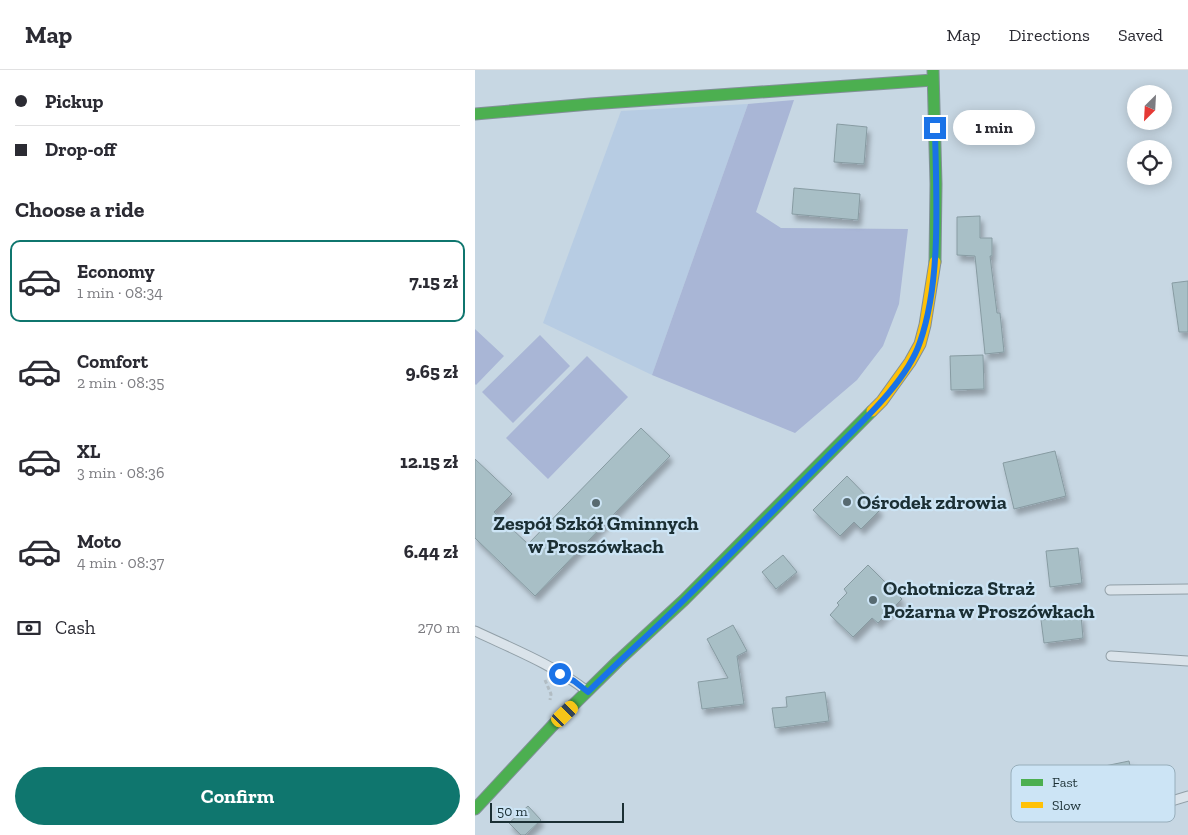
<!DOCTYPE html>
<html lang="en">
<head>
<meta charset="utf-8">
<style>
	body { margin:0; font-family:"Zilla Slab",serif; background:#f2f2f3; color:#2b2b33; height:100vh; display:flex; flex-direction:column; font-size:19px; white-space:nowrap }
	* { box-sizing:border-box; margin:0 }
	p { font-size:16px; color:#7c7c81 }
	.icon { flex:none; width:28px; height:28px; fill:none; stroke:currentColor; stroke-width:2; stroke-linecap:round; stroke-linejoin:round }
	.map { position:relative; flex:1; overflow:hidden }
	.panel { display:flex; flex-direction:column; background:#fff; width:475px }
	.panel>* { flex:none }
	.guide { display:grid; align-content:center; height:110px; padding:0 15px; background:#fff }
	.needle { width:32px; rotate:204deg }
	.fabs { position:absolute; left:652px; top:15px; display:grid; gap:10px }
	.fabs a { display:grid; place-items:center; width:45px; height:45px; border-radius:50%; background:#fff; box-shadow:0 2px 12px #0003; font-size:25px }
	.scale { position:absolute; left:15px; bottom:12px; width:134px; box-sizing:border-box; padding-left:5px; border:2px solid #1b2f34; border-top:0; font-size:14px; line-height:18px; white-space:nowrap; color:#1b2f34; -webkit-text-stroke:4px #cce4f5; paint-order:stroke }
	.end { position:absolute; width:22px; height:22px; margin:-11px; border:6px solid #1a73e8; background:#fff; box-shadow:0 0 0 2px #fff }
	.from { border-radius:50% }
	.bubble { position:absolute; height:35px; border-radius:18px; background:#fff; box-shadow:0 2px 12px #0003; font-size:16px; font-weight:700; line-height:35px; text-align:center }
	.car { position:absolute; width:15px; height:30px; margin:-15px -8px; border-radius:6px; box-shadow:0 0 4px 1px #0007; background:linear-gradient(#f5c518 24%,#345 0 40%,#f5c518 0 76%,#345 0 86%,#f5c518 0) }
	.guide b { display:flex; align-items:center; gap:18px; height:48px; font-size:19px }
	.guide b+b { border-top:1px solid #e1e1e2 }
	.guide i { width:12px; height:12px; background:#2b2b33 }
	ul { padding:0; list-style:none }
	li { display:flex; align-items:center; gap:15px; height:82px; margin:0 10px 8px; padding:0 5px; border:2px solid transparent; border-radius:10px }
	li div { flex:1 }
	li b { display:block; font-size:19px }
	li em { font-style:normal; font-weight:700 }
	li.on { border-color:#0f766e }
	li>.icon { width:45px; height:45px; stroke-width:1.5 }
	h2 { padding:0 15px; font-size:22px; line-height:60px }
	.pay { display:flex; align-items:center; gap:12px; height:55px; padding:0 15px; font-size:19px }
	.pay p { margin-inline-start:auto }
	.cta { display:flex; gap:10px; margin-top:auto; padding:10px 15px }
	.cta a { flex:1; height:58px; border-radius:30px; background:#0f766e; color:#fff; font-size:20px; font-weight:700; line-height:58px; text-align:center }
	header { display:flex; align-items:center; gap:30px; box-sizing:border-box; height:70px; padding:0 25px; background:#fff; border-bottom:1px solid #e1e1e2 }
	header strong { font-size:24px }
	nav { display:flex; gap:28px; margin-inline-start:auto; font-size:18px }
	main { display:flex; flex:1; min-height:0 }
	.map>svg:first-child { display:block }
	.farmland { fill:#b7cce3 }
	.green { fill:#a9b6d6 }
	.building { fill:#a8bfc6; stroke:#879ba2; filter:url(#shadow) }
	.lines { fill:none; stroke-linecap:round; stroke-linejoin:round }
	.lane-casing { stroke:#919fa7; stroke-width:11 }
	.fast-casing { stroke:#819097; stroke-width:13 }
	.slow-casing { stroke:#819097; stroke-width:13 }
	.path { stroke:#b1bcc3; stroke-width:3; stroke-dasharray:4 2.5; stroke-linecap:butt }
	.lane { stroke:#dae3ea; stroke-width:9 }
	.fast { stroke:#4caf50; stroke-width:11 }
	.slow { stroke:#ffc107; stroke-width:11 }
	.route { stroke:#1a73e8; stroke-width:6 }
	.poi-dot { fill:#576a71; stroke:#cce4f5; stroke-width:2 }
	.labels { text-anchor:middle; stroke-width:4.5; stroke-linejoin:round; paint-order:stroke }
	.poi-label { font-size:20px; font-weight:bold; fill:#1b2f34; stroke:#cce4f5; text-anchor:start }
	.key { fill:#cce4f5; stroke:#97aebb; stroke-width:1 }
	.key-label { font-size:14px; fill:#1b2f34 }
</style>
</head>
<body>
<header>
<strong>Map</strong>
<nav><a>Map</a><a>Directions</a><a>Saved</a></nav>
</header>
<main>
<section class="panel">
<div class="guide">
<b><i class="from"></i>Pickup</b>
<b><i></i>Drop-off</b>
</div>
<h2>Choose a ride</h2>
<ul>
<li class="on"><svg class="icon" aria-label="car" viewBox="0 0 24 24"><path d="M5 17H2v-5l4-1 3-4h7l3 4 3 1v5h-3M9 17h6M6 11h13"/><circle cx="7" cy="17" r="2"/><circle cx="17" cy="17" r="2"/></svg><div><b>Economy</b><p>1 min · 08:34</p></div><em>7.15 zł</em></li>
<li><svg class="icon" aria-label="car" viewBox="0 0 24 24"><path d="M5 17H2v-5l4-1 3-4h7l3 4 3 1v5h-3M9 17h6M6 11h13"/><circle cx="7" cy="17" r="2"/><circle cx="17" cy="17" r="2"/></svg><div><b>Comfort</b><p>2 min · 08:35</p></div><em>9.65 zł</em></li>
<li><svg class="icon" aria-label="car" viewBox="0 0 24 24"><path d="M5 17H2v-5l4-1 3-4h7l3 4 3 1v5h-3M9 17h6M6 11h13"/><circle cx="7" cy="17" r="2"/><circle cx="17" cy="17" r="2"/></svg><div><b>XL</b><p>3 min · 08:36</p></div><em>12.15 zł</em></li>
<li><svg class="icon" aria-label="car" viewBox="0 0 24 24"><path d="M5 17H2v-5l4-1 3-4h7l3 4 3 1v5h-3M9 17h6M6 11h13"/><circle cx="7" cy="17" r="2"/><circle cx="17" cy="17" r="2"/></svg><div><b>Moto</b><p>4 min · 08:37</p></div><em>6.44 zł</em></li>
</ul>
<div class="pay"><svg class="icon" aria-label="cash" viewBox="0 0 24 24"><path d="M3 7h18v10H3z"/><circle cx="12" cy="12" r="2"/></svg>Cash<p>270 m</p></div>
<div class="cta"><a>Confirm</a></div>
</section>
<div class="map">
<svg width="713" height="765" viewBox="0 0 713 765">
	<defs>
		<filter id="shadow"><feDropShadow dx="3" dy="5.5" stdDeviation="2.5" flood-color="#0004"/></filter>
	</defs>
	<rect width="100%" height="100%" fill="#c7d7e3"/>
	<path class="farmland" d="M273,34L177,305L68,253L146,41Z"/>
	<path class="green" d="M319,30L281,142L306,158L433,159L424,234L408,276L382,310L320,363L177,305L273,34Z
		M0,259L29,286L1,315L0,314Z
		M65,265L95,296L38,353L7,322Z
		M112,286L153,327L73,409L31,368Z"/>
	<path class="building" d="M362,54L392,57L389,94L359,92Z
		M319,118L385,124L383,150L317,144Z
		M505,146V168H517V186H515L522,243H525L529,282L510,284L500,186L482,185V147Z
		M713,211V262H704L697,213Z
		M508,285L509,319L476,320L475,286Z
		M166,358L195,386L60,526L0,468V389L37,424L19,442L53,474Z
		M580,381L591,426L539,439L528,393Z
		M372,406L405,440L386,459L379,452L365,466L338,440Z
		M603,478L607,513L575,517L571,481Z
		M308,485L322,502L301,519L287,502Z
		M393,495L427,529L403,553L397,548L378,567L355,545L364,535L362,533L372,523L369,519Z
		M606,545L608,568L569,573L566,550Z
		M258,555L272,581L262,586L269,634L227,639L223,612L253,608L232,569Z
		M350,622L354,651L300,658L297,638L312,637L311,627Z
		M654,691L664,734L636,741L625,697Z
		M53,736L66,750L50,765H46L34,753Z"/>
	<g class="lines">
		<defs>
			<path id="lane" d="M635,520L713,519
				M0,561C38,579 79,595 112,621
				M636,586L713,591
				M690,733L713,726"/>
			<path id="fast" d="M458,0L461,114L460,192
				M0,44L115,34L458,10
				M0,739L79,654L143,591L209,530L397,341"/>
			<path id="slow" d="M397,341L407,331L435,292L445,274L450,255L460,192"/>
		</defs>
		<use href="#lane" class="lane-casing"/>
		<use href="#fast" class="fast-casing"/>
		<use href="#slow" class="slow-casing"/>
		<path class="path" d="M70,610L76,624L75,630"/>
		<use href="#lane" class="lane"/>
		<use href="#fast" class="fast"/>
		<use href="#slow" class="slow"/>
	</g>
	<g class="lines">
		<path class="route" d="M85,604L99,611L113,622C145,590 179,560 211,528C258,482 304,435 350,389C381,357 431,314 445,272C467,209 461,124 460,58"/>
	</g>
	<g class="poi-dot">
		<circle cx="372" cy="432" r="5"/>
		<circle cx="121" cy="433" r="5"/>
		<circle cx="398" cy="530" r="5"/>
	</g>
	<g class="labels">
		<g class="poi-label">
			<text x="382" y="439">Ośrodek zdrowia</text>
			<text x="121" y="460" text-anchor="middle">Zespół Szkół Gminnych<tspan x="121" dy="23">w Proszówkach</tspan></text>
			<text x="408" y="525">Ochotnicza Straż<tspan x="408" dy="23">Pożarna w Proszówkach</tspan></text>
		</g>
	</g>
	<rect x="536" y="695" width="164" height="57" rx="8" class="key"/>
	<rect x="546" y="709" width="22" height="7" fill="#4caf50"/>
	<rect x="546" y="732" width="22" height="6" fill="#ffc107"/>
	<g class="key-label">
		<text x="577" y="717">Fast</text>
		<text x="577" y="740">Slow</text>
	</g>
</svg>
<div class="fabs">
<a><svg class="needle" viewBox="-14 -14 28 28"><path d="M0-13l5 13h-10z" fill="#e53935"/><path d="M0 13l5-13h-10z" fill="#7c7c81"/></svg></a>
<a><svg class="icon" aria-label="locate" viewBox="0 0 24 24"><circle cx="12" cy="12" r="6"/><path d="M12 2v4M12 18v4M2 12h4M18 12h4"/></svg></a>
</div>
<div class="scale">50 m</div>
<i class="end from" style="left:85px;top:604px"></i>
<i class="end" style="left:460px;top:58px"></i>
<div class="bubble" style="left:478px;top:40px;width:82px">1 min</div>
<i class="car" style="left:90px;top:644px;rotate:46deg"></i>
</div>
</main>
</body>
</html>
